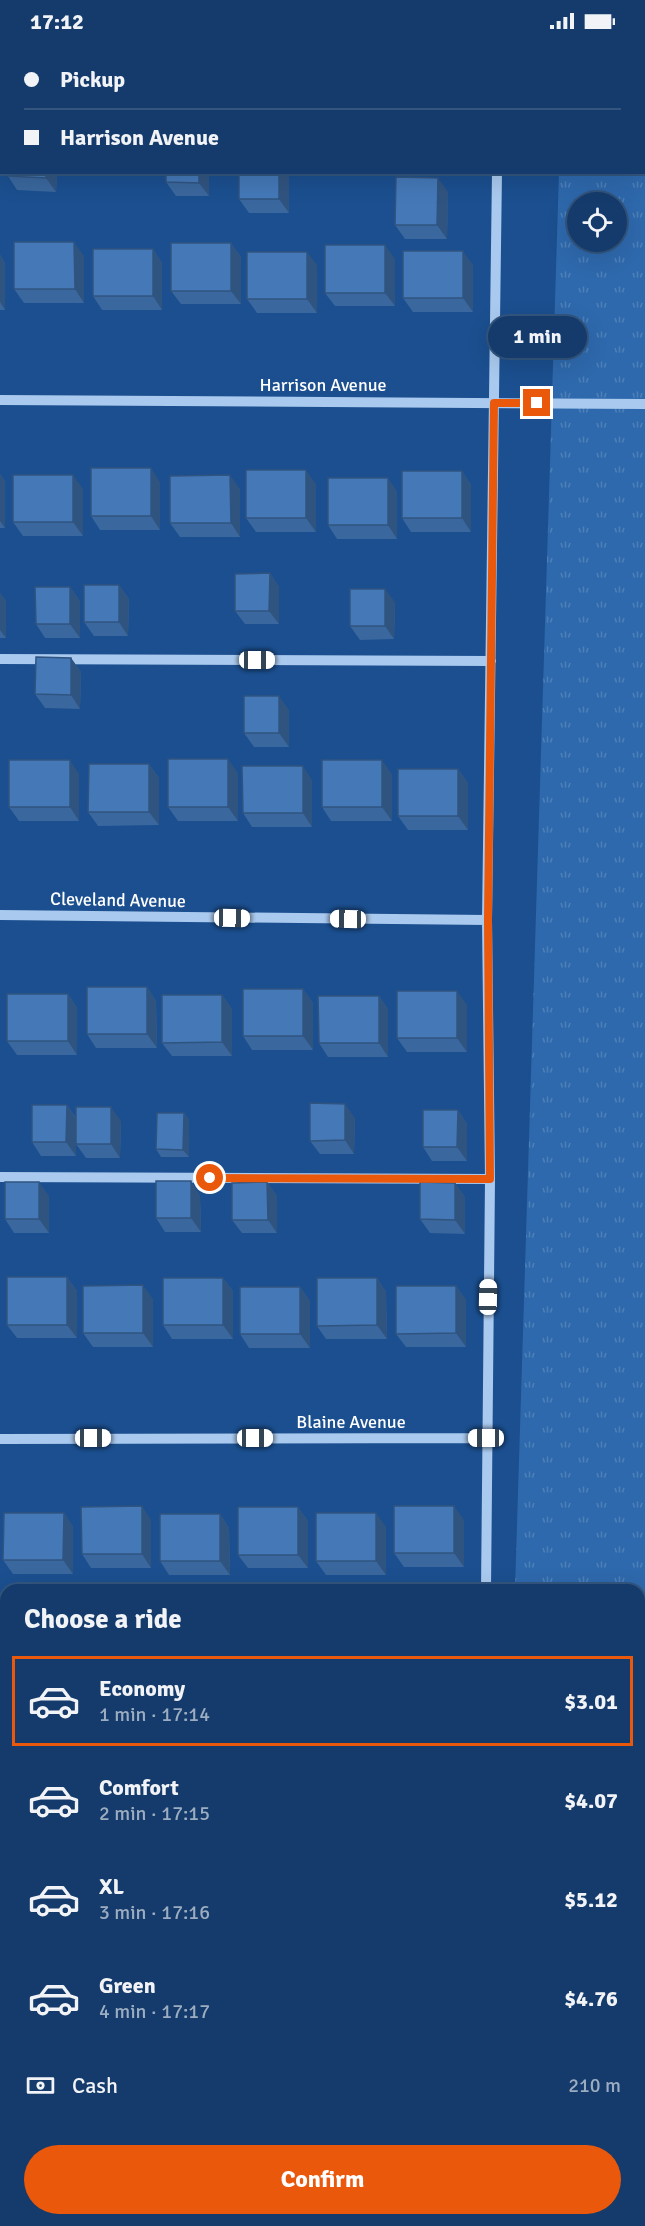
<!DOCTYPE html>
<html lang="en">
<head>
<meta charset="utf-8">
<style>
	body { margin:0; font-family:Signika,sans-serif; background:#214673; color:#f1f3f6; height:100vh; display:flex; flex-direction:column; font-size:22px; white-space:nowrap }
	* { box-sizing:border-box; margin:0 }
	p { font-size:20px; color:#9dadc1 }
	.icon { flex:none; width:33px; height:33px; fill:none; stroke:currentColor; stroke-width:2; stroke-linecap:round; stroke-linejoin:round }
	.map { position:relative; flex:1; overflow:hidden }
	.panel { position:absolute; left:0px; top:1542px; width:645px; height:642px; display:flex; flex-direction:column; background:#143b6b; border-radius:18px 18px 0 0; box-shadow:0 6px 24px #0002,0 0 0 2px #33557e }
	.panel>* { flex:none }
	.top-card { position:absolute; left:0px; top:0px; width:645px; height:132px; box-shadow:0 6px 24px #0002,0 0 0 2px #33557e; display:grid; align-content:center; height:132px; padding:0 24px; background:#143b6b }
	.tools { position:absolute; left:567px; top:150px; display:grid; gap:12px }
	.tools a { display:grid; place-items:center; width:60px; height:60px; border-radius:50%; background:#143b6b; box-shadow:0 6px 24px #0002,0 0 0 2px #33557e; font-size:30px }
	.end { position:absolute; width:27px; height:27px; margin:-14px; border:8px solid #ea580c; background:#fff; box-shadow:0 0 0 3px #fff }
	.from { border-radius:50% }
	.bubble { position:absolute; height:42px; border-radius:21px; background:#143b6b; box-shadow:0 6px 24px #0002,0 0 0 2px #33557e; font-size:20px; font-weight:700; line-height:42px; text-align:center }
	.car { position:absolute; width:18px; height:36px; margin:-18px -9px; border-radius:8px; box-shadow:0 0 4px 2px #0007; background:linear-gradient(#fff 24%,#345 0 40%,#fff 0 76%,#345 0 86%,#fff 0) }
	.top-card b { display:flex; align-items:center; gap:21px; height:57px; font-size:22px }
	.top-card b+b { border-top:2px solid #33557e }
	.top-card i { width:15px; height:15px; background:#f1f3f6 }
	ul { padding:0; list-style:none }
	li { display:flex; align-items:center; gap:18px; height:90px; margin:0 12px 9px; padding:0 12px; border:3px solid transparent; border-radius:0px }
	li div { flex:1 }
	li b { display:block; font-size:22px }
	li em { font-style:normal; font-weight:700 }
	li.current { border-color:#ea580c }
	li>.icon { width:54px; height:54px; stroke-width:1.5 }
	h2 { padding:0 24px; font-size:27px; line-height:72px }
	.pay { display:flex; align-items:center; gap:15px; height:66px; padding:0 24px; font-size:22px }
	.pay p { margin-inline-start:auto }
	.cta { display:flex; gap:12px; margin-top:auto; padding:12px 24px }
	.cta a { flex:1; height:69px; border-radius:36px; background:#ea580c; color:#fff; font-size:24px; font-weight:700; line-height:69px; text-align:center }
	.status { display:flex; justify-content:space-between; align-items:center; height:42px; padding:0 30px; background:#143b6b; direction:ltr }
	.status svg { height:16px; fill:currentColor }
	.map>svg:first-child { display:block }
	.grass { fill:url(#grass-tufts); fill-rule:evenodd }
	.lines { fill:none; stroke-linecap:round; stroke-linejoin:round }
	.minor { stroke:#a9c9ee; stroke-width:10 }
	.wall { fill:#3a679d }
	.shaded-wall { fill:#305480 }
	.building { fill:#4478b7; stroke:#305480; stroke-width:1.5 }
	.route { stroke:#ea580c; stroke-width:8 }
	.labels { text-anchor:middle; stroke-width:6; stroke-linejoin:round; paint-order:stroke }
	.street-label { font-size:18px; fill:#fff; stroke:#1b4f8f }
</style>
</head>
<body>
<div class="status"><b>17:12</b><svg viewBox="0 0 49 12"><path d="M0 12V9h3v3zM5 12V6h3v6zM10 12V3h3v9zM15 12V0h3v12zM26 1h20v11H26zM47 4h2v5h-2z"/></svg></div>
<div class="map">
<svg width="645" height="2184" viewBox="0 0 645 2184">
	<defs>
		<pattern id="grass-tufts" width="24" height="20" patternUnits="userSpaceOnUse" patternTransform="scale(1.5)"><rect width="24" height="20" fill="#2e69ad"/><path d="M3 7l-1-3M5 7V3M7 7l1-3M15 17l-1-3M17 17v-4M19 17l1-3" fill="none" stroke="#4d80b9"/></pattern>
	</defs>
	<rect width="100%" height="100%" fill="#1b4f8f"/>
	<path class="grass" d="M563,0H645V2184H496V2178H639V1548H515L559,131L644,130V2ZM578,160H616V200H578Z"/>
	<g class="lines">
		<path class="minor" d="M0,98H2
			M0,358L645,362
			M0,617L491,619
			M0,873L487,878
			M0,1135L490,1137
			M0,1397L486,1396
			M486,1548L490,1137L487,878L497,130
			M0,1650H6
			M0,1910H6
			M0,2170H6"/>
	</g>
	<path class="wall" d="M57,130L56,150L17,148L8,134Z
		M166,130H209V154H176L166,140Z
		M289,135V171H249L239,157Z
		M448,150L447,197H405L395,183Z
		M231,201L241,215V262H181L171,249Z
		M153,207L162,221V268H102L93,254Z
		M0,213L5,221V268H0Z
		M84,214V261H24L14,247Z
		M395,217V264H335L325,251Z
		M317,223V271H257L247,257Z
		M473,223V270H413L403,256Z
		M462,429L471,443V490H411L402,476Z
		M0,432L5,439V486H0Z
		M160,440V488H100L91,474Z
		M316,442V490H256L246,476Z
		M83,447V494H23L13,480Z
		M240,447V495H180L170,481Z
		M397,449V497H337L328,483Z
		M270,531L279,545V582H245L235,569Z
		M119,543L129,557L128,594H94L84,580Z
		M70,545L80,559V596H45L36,582Z
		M0,551L6,559V596H0Z
		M395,560L394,597L360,598L350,584Z
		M71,616L81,630L80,667L45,666L35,652Z
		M289,668V705H254L244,691Z
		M149,722L159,736V783L98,784L88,770Z
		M458,727L468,741V788H408L398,774Z
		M238,731V779H178L168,765Z
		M79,732V779H19L9,765Z
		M392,732V779H331L322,765Z
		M312,738V785H252L243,771Z
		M147,945L156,959L157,1006H96L87,992Z
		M303,947L313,961V1008H252L243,994Z
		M68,952L77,966V1013H17L7,999Z
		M222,953L232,967V1014H172L162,1001Z
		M379,954L388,967V1015H328L319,1001Z
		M467,963V1010H407L397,996Z
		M67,1063L76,1076L121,1079L120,1116H86L76,1102V1114H41L32,1100Z
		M458,1068L467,1082V1119H432L423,1105Z
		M184,1071L189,1078V1115H161L156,1107Z
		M355,1076L354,1112H320L310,1099Z
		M267,1140L277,1154V1191H242L232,1178Z
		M455,1141L465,1155V1192L430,1191L420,1177Z
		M200,1153L201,1190H165L156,1176Z
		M49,1154V1191H14L5,1177Z
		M67,1235L77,1249V1296H17L7,1283Z
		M223,1236L233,1249V1297H172L163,1283Z
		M377,1236L386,1250L387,1297H326L317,1284Z
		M456,1244L466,1258V1305H406L396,1292Z
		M300,1245L310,1259V1306H249L240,1292Z
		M153,1257V1305H93L83,1291Z
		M298,1465L308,1479V1526H248L238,1513Z
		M64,1471L73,1485V1532H13L3,1518Z
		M220,1472L229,1486L230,1533H169L160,1519Z
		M151,1478V1526H91L82,1512Z
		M464,1478V1525H404L394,1511Z
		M386,1485V1533H326L316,1519Z
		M0,1753H6V1814L0,1806Z
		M0,1981H6V2042L0,2033Z"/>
	<path class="shaded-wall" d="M46,130H57L56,150L46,136Z
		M199,130H209V154L199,141Z
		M279,130H286L289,135V171L279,157Z
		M438,136L448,150L447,197L437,183Z
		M74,200L84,214V261L75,247Z
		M231,201L241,215V262L231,249Z
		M385,203L395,217V264L385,251Z
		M153,207L162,221V268L153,254Z
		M463,209L473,223V270L463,256Z
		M307,210L317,223V271L307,257Z
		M0,213L5,221V268L0,260Z
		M151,426L160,440V488L151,474Z
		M306,428L316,442V490L306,476Z
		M462,429L471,443V490L462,476Z
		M0,432L5,439V486L0,479Z
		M73,433L83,447V494L73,480Z
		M230,433L240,447V495L231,481Z
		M388,436L397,449V497L388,483Z
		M270,531L279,545V582L269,569Z
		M119,543L129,557L128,594L119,580Z
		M70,545L80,559V596L70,582Z
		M385,547L395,560L394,597L385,584Z
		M0,551L6,559V596L0,588Z
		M71,616L81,630L80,667L71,653Z
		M279,654L289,668V705L279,691Z
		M228,717L238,731V779L228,765Z
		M70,718L79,732V779L70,765Z
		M382,718L392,732V779L382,765Z
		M149,722L159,736V783L149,770Z
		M303,724L312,738V785L303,771Z
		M458,727L468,741V788L458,774Z
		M147,945L156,959L157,1006L147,992Z
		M303,947L313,961V1008L303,994Z
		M457,949L467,963V1010L457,996Z
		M68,952L77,966V1013L68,999Z
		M222,953L232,967V1014L222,1000Z
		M379,954L388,967V1015L379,1001Z
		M345,1062L355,1076L354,1112L345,1098Z
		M67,1063L76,1077V1114L66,1100Z
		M111,1065L121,1079L120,1116L111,1102Z
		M458,1068L467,1082V1119L457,1105Z
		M184,1071L189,1078V1115L183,1108Z
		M191,1139L200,1153L201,1190L191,1176Z
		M39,1140L49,1154V1191L39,1177Z
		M267,1140L277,1154V1191L268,1178Z
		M455,1141L465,1155V1192L455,1178Z
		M67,1235L77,1249V1296L67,1283Z
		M223,1236L233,1249V1297L223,1283Z
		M377,1236L386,1250L387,1297L377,1283Z
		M143,1243L153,1257V1305L143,1291Z
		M456,1244L466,1258V1305L456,1291Z
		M300,1245L310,1259V1306L300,1292Z
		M142,1464L151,1478V1526L142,1512Z
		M454,1464L464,1478V1525L454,1511Z
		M298,1465L308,1479V1526L298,1513Z
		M64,1471L73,1485V1532L63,1518Z
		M376,1471L386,1485V1533L376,1519Z
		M220,1472L229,1486L230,1533L220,1519Z"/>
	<path class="building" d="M8,130H46V136L8,134Z
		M166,130H199V141L166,140Z
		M239,130H279V157H239Z
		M396,135L438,136L437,183H395Z
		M14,200H74L75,247H14Z
		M171,201H231V249H171Z
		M325,203H385V251H325Z
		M93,207H153V254H93Z
		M403,209H463V256H403Z
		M247,210H307V257H247Z
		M91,426H151V474H91Z
		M246,428H306V476H246Z
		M402,429H462V476H402Z
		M13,433H73V480H13Z
		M230,433L231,481H170V434Z
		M328,436H388V483H328Z
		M270,531L269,569H235V532Z
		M84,543H119V580H84Z
		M35,545H70V582H36Z
		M350,547H385V584H350Z
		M36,615L71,616V653L35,652Z
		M244,654H279V691H244Z
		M168,717H228V765H168Z
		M9,718H70V765H9Z
		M322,718H382V765H322Z
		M89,722H149V770H88Z
		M242,724H303V771H243Z
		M398,727H458V774H398Z
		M87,945H147V992H87Z
		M243,947H303V994H243Z
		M397,949H457V996H397Z
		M7,952H68V999H7Z
		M162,953H222V1000L162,1001Z
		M318,954H379V1001H319Z
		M310,1061L345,1062V1098L310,1099Z
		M32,1063H67L66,1100H32Z
		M76,1065H111V1102H76Z
		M423,1068H458L457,1105H423Z
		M157,1071H184L183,1108L156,1107Z
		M156,1139H191V1176H156Z
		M5,1140H39V1177H5Z
		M267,1140L268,1178H232V1141Z
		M420,1140L455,1141V1178L420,1177Z
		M7,1235H67V1283H7Z
		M163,1236H223V1283H163Z
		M317,1236H377V1283L317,1284Z
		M143,1243V1291H83V1244Z
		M396,1244H456V1291L396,1292Z
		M240,1245H300V1292H240Z
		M142,1464V1512H82L81,1465Z
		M394,1464H454V1511H394Z
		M238,1465H298V1513H238Z
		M4,1471H64L63,1518H3Z
		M316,1471H376V1519H316Z
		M160,1472H220V1519H160Z
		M0,1753H6V1801H0Z
		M0,1981H6V2028H0Z"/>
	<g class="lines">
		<path class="route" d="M210,1136L490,1137L488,878L494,361H537"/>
	</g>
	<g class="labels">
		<g class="street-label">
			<text x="323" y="349">Harrison Avenue</text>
			<text transform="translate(118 858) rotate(1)" y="6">Cleveland Avenue</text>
			<text x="351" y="1386">Blaine Avenue</text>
		</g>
	</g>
</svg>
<div class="tools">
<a><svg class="icon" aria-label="locate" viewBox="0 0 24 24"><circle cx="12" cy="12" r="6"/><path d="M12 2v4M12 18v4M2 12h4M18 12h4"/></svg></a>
</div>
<i class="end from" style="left:210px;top:1136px"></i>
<i class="end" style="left:537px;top:361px"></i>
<div class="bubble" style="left:488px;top:274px;width:99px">1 min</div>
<i class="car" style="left:257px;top:618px;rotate:90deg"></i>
<i class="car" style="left:232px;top:876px;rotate:91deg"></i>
<i class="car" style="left:348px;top:877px;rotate:271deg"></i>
<i class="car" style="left:488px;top:1255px;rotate:1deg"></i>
<i class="car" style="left:93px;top:1396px;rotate:90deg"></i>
<i class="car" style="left:255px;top:1396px;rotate:90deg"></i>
<i class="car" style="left:486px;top:1396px;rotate:270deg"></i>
<div class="top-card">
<b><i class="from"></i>Pickup</b>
<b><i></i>Harrison Avenue</b>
</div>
<section class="panel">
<h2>Choose a ride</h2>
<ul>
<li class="current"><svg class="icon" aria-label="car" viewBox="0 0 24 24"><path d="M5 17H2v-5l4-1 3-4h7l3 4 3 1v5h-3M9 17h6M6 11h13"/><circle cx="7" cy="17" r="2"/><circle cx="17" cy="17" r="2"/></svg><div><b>Economy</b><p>1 min · 17:14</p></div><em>$3.01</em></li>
<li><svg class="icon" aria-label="car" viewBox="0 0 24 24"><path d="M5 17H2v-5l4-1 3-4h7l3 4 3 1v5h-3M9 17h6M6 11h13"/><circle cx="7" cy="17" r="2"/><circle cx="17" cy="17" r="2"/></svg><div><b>Comfort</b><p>2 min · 17:15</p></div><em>$4.07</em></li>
<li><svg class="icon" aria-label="car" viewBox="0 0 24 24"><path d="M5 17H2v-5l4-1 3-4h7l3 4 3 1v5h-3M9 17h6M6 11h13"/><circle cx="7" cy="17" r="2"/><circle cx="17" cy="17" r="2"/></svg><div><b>XL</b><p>3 min · 17:16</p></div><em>$5.12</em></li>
<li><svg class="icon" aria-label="car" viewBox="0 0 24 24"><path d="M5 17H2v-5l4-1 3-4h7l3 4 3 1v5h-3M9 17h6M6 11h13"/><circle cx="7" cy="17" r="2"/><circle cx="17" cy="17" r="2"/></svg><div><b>Green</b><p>4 min · 17:17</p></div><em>$4.76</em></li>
</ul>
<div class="pay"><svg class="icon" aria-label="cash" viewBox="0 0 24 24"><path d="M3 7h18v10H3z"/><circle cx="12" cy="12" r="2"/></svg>Cash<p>210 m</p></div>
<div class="cta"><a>Confirm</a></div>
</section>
</div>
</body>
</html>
